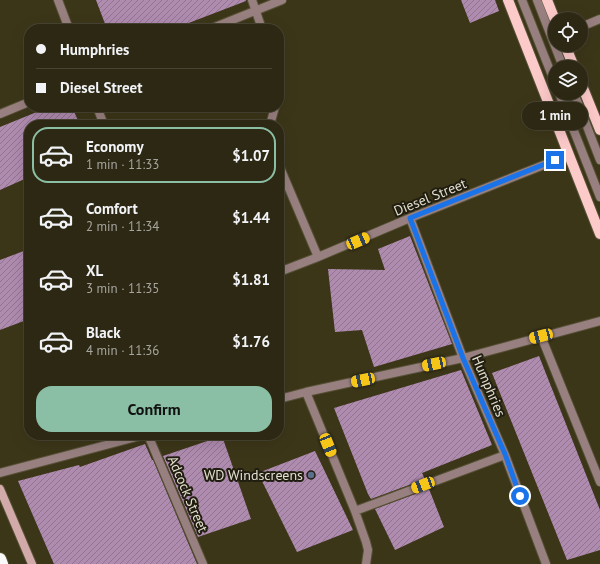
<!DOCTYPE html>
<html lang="en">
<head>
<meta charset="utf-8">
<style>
	body { margin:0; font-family:"PT Sans",sans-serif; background:#393421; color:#f1f3f6; height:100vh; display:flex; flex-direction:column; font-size:15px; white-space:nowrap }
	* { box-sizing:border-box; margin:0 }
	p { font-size:13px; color:#a7a6a0 }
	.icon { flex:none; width:22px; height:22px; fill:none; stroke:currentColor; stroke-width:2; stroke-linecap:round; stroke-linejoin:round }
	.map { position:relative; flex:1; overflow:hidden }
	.sheet { position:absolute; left:24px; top:120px; width:260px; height:320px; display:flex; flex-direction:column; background:#2d2813; border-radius:16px; box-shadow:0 4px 16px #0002,0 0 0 1px #484433 }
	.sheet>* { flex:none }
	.banner { position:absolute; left:24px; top:24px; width:260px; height:88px; border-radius:16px; box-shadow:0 4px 16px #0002,0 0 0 1px #484433; display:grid; align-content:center; height:88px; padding:0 12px; background:#2d2813 }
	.fabs { position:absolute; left:548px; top:12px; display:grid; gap:8px }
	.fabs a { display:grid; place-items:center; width:40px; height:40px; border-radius:50%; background:#2d2813; box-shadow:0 4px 16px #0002,0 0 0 1px #484433; font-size:20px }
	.end { position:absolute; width:18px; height:18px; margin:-9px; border:5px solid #1a73e8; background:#fff; box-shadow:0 0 0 2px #fff }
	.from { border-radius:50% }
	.bubble { position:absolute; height:28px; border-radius:14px; background:#2d2813; box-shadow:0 4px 16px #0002,0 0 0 1px #484433; font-size:13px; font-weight:700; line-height:28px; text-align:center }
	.car { position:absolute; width:12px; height:24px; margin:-12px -6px; border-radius:5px; box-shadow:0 0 3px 1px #0007; background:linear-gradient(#f5c518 24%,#345 0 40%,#f5c518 0 76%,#345 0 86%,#f5c518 0) }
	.banner b { display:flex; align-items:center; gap:14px; height:38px; font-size:15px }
	.banner b+b { border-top:1px solid #484433 }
	.banner i { width:10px; height:10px; background:#f1f3f6 }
	ul { padding:7px 0 0; list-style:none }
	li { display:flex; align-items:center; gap:12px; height:56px; margin:0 8px 6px; padding:0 4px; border:2px solid transparent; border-radius:16px }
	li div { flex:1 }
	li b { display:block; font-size:15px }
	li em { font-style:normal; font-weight:700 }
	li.active { border-color:#8abfa5 }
	li>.icon { width:36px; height:36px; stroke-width:1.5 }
	.button { display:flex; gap:8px; margin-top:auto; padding:8px 12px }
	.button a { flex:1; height:46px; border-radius:16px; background:#8abfa5; color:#111; font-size:16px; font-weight:700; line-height:46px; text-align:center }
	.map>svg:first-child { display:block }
	.building { fill:url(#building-hatch) }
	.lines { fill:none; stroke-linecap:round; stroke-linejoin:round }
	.lane-casing { stroke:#575136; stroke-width:10 }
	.street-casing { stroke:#575136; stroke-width:10 }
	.secondary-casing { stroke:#575136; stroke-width:10 }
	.primary-casing { stroke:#575136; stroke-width:12 }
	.highway-casing { stroke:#575136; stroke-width:14 }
	.lane { stroke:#998080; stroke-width:8 }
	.street { stroke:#998080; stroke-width:8 }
	.secondary { stroke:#d2aaaa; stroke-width:8 }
	.primary { stroke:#fdcaca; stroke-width:10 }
	.highway { stroke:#f9f9f9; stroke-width:12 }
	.route { stroke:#1a73e8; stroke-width:5 }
	.service-dot { fill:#5c6f8a; stroke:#201d11; stroke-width:1.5 }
	.labels { text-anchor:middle; stroke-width:4; stroke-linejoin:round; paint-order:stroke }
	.street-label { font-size:14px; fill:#e4e0cf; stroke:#201d11 }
	.poi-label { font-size:14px; fill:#e4e0cf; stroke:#201d11; text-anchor:end }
</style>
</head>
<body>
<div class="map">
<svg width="600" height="564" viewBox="0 0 600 564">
	<defs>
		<pattern id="building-hatch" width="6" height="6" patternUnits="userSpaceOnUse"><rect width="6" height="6" fill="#b08bb0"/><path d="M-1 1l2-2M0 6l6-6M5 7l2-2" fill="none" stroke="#90758e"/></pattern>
	</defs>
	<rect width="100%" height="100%" fill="#3c3619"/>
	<path class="building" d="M96,0H246V1L173,29H107Z
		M461,0H495L499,11L470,23Z
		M49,107H72L80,125H29V177L0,190V127Z
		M410,236L452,344L374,367L362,330L335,332L328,269L385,270L378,249Z
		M29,249V319L0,330V260Z
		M539,356L600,510V550L567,560L492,373Z
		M461,370L492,445L422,473L425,479L371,499L368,494L334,408Z
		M222,436L251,519L198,537L163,456Z
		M145,444L152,460H153L197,564H54L18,481L79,465L80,467Z
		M315,451L353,530L297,552L258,473Z
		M429,489L444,527L395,550L375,509Z"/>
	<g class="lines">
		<defs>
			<path id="lane" d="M522,0L555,83
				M537,0L563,67
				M581,27L600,19
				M559,93L600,197
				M574,93L600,160"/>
			<path id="street" d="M58,0L69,29
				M252,0L262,29
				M210,29L282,0
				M279,89V91
				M97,107L104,125
				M0,114L29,102
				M270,125L275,107
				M279,165L318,257
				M410,218L463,358L505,455L546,564
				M279,272L318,257L410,218L569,155
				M541,336L600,482
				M306,392L355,511L366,542L368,550L366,564
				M279,399L306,392L463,358L600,321
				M148,435L203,564
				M0,473L144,435
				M355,511L505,455"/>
			<path id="secondary" d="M0,489L32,564"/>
			<path id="primary" d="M508,0L600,234
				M547,0L555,20
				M565,45L574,67
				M581,83L600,130"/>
			<path id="highway" d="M0,559L2,564"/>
		</defs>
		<use href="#lane" class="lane-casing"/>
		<use href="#street" class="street-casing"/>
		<use href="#secondary" class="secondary-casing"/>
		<use href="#primary" class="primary-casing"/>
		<use href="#highway" class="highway-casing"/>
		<use href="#lane" class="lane"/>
		<use href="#street" class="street"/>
		<use href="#secondary" class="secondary"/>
		<use href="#primary" class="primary"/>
		<use href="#highway" class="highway"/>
	</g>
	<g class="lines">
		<path class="route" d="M520,496L505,454L463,358L410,218L555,160"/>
	</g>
	<circle class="service-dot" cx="311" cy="475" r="4"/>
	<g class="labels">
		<g class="street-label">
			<text transform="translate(430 197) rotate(-22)" y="5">Diesel Street</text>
			<text transform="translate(489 386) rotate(67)" y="5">Humphries</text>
			<text transform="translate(188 494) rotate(67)" y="5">Adcock Street</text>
		</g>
		<g class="poi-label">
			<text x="303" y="480">WD Windscreens</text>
		</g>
	</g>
</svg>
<div class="fabs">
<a><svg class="icon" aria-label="locate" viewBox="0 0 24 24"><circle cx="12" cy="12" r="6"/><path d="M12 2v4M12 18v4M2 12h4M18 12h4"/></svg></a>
<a><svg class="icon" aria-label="layers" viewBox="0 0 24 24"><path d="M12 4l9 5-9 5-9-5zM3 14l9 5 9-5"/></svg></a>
</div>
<i class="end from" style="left:520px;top:496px"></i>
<i class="end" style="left:555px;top:160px"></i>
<div class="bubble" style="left:522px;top:102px;width:66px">1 min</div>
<i class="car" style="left:358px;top:241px;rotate:67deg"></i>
<i class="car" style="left:541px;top:336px;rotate:255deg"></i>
<i class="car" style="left:434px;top:364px;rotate:258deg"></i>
<i class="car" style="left:363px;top:380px;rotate:258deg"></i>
<i class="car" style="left:328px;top:445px;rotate:158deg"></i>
<i class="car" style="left:423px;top:485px;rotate:249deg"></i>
<div class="banner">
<b><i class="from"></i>Humphries</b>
<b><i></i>Diesel Street</b>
</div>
<section class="sheet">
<ul>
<li class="active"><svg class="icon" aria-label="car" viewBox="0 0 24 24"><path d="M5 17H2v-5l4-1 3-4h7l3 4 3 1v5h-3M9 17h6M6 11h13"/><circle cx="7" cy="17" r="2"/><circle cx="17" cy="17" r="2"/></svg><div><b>Economy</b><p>1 min · 11:33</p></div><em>$1.07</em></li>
<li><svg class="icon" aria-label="car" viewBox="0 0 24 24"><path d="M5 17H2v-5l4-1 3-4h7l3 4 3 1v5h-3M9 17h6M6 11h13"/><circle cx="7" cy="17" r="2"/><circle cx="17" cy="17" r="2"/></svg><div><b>Comfort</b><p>2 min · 11:34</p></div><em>$1.44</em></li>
<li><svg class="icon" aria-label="car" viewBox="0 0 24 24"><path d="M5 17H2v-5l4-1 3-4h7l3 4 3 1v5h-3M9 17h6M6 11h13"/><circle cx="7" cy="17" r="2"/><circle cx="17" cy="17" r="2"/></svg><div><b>XL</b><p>3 min · 11:35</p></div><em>$1.81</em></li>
<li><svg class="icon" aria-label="car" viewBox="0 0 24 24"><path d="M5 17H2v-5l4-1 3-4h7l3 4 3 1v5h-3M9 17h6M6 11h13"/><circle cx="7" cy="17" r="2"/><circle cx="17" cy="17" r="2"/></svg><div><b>Black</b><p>4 min · 11:36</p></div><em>$1.76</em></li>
</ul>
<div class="button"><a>Confirm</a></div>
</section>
</div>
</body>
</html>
